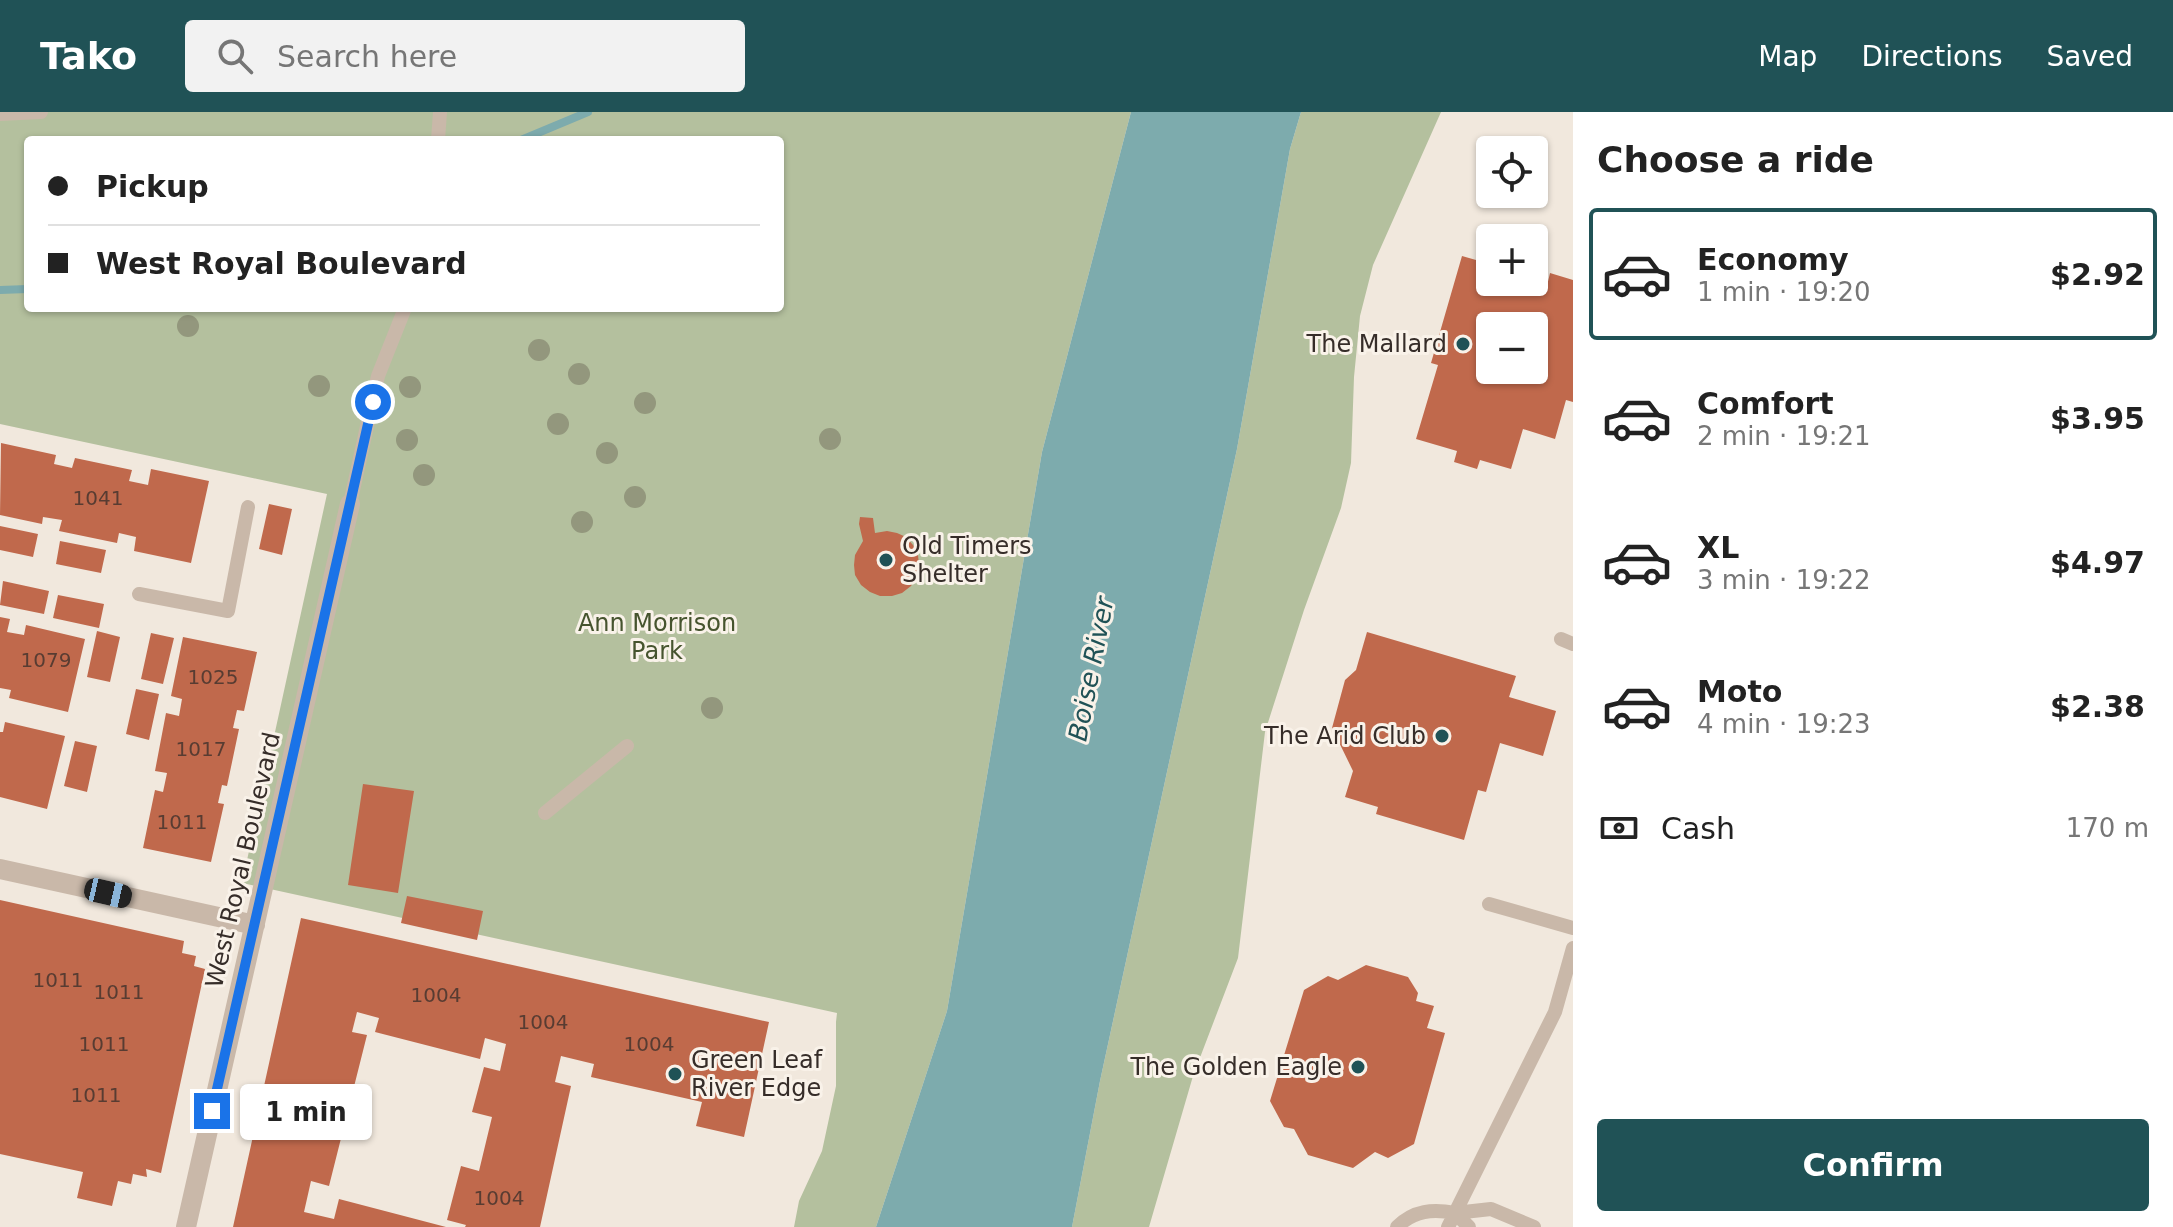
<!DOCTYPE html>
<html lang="en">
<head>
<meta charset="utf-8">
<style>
	body { margin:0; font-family:"DejaVu Sans",sans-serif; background:#f2f2f2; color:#222; height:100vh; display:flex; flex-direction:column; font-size:30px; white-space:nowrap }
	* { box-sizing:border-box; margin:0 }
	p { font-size:26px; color:#767676 }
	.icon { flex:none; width:44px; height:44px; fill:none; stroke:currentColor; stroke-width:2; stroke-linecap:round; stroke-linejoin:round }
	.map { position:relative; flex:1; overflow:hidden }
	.sheet { display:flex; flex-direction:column; background:#fff; width:600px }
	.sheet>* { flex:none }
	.top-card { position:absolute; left:24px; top:24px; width:760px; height:176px; border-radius:8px; box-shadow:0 2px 6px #0004; display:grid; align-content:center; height:176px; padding:0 24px; background:#fff }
	.fabs { position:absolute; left:1476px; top:24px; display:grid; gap:16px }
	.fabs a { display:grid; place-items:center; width:72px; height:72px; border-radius:8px; background:#fff; box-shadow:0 2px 6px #0004; font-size:40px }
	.end { position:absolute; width:36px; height:36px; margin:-18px; border:10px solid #1a73e8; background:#fff; box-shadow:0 0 0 4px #fff }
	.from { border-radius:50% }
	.bubble { position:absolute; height:56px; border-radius:8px; background:#fff; box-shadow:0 2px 6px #0004; font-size:26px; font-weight:800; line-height:56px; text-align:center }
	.car { position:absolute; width:24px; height:48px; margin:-24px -12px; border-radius:10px; box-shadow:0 0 6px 2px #0007; background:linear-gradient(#222 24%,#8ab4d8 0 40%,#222 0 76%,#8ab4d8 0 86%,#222 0) }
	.top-card b { display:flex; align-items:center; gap:28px; height:76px; font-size:30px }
	.top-card b+b { border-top:2px solid #e0e0e0 }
	.top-card i { width:20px; height:20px; background:#222 }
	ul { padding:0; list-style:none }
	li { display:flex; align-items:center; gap:24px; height:132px; margin:0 16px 12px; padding:0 8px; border:4px solid transparent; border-radius:8px }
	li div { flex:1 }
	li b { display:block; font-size:30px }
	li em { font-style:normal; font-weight:800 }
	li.current { border-color:#205256 }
	li>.icon { width:72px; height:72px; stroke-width:1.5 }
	h2 { padding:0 24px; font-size:36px; line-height:96px }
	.pay { display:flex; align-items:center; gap:20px; height:88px; padding:0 24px; font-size:30px }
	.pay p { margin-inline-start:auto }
	.cta { display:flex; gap:16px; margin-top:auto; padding:16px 24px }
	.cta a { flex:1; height:92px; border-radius:8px; background:#205256; color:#fff; font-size:32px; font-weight:800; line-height:92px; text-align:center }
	header { display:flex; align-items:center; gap:48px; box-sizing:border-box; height:112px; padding:0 40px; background:#205256; color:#fff }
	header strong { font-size:38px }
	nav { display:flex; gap:44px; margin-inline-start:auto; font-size:28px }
	.search { width:560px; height:72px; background:#f2f2f2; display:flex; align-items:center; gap:20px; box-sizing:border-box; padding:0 28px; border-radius:8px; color:#767676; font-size:30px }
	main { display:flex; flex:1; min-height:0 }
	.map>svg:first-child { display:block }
	.green { fill:#b4c09e; fill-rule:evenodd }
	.water { fill:#7dabad }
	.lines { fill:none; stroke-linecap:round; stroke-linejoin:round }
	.stream { stroke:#7dabad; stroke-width:8 }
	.building { fill:#c0694c; fill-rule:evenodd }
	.lane { stroke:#c9b8a9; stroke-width:14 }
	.street { stroke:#c9b8a9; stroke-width:20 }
	.tree { fill:#93977d }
	.route { stroke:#1a73e8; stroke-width:10 }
	.poi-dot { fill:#205256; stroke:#f9f2e9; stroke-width:3 }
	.labels { text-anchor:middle; stroke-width:6; stroke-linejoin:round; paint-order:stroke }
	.number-label { font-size:20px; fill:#583c32 }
	.poi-label { font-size:24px; fill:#362d29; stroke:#f9f2e9; text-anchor:end }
	.park-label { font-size:24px; fill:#46542e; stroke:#f9f2e9 }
	.street-label { font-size:24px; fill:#362d29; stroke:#f9f2e9 }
	.water-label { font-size:26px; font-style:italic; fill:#205256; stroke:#f9f2e9 }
</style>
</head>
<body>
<header>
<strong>Tako</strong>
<div class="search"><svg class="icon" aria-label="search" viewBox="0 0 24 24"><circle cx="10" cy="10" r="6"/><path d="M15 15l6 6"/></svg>Search here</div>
<nav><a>Map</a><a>Directions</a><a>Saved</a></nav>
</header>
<main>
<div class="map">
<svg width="1573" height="1115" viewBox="0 0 1573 1115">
	<rect width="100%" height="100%" fill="#f1e8dd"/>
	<path class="green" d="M0,0H1131L1042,340L947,899L876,1115H794L799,1089L822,1039L836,974V910L837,901L242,771L327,382L0,312ZM28,28H780V196H28Z
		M1301,0H1441L1373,153L1360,204L1354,265L1351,351L1341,396L1304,498L1265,620L1238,846L1193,964L1149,1115H1072L1100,969L1237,337L1290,37Z"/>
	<path class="water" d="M1131,0H1301L1290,37L1237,337L1100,969L1072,1115H876L947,899L1042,340Z"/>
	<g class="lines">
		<path class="stream" d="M521,28L588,0
			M0,178L28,177"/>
	</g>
	<path class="building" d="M1462,144L1490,152V170H1518L1546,178L1550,161L1573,168V290L1566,288L1555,327L1523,317L1511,357L1480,348L1477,357L1454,350L1457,339L1416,327L1438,253L1431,251ZM1490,214H1534V258H1490Z
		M1,331L56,343L54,352L72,356L75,346L132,358L129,369L148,373L151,357L209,369L191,451L134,439L136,425L119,421L117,431L59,419L62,408L43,405L42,412L0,403Z
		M269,392L292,397L282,443L259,437Z
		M860,405L873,406L875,421L887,419L897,421L906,425L913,433L918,443L919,453L917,464L911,474L902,481L892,484H880L870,480L861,473L855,463L854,453L855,443L863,429L859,412Z
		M0,414L38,422L33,445L0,438Z
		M60,429L106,438L101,461L56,452Z
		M3,469L49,479L44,502L0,493Z
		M58,483L104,492L99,516L53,506Z
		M0,505L10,507L7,520L24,523L26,513L85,527L68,600L9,586L11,578L0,576Z
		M97,519L120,525L110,570L87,565Z
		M1367,520L1516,564L1509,585L1556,599L1543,644L1500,631L1486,680L1478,678L1464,728L1376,702L1378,695L1345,685L1353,659L1332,616L1345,568L1356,558Z
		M151,521L174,526L163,572L141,567Z
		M183,525L257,540L244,599L237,598L233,616L239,617L227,674L222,673L218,691L224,692L211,750L143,736L155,678L163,680L167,661L155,659L166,601L179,604L182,587L171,584Z
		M136,577L159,582L149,628L126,622Z
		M5,610L65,624L47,697L0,685V620H3Z
		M75,629L97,634L87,680L64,674Z
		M363,672L414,679L398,781L348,773Z
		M407,784L483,799L477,828L401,811Z
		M0,788L184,829L182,841L196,844L194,854L205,857L161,1061L146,1057L147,1065L133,1062L131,1072L118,1069L112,1094L77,1086L83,1060L0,1042Z
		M301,806L769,910L744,1025L696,1014L702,990L591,965L594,952L561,944L555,970L571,974L540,1115H465L466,1113L447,1108L461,1054L479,1059L492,1005L472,1000L484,955L500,959L506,932L485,926L480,947L375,920L379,906L357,900L352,920L367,923L329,1074L311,1069L304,1100L334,1107L339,1087L446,1115H233Z
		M1366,853L1408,865L1418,881L1416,889L1434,894L1427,916L1445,921L1414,1032L1388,1046L1375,1040L1353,1056L1308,1043L1294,1017L1284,1015L1270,989L1304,878L1328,864L1338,868Z"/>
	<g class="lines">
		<path class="lane" d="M0,2L41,0
			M438,28L440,0
			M350,392L378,264L405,196
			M139,482L228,499L248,395
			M1561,527L1573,532
			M545,701L627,634
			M1489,792L1573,816
			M1397,1115C1414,1098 1433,1097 1455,1101
			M1448,1115L1555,900L1573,836
			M1469,1115L1455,1101L1491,1097L1534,1115"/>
		<path class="street" d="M0,757L255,813
			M186,1115L350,392"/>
	</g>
	<g class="tree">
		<circle cx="188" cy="214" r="11"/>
		<circle cx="539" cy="238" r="11"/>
		<circle cx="579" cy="262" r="11"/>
		<circle cx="319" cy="274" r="11"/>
		<circle cx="410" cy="275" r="11"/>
		<circle cx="645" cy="291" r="11"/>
		<circle cx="558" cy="312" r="11"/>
		<circle cx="830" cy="327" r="11"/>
		<circle cx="407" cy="328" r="11"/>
		<circle cx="607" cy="341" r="11"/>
		<circle cx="424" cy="363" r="11"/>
		<circle cx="635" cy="385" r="11"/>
		<circle cx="582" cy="410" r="11"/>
		<circle cx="712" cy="596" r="11"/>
	</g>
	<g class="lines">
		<path class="route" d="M212,999L373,290"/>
	</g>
	<g class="poi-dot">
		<circle cx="1463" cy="232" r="8"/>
		<circle cx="886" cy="448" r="8"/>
		<circle cx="1442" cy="624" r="8"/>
		<circle cx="1358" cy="955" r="8"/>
		<circle cx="675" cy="962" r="8"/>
	</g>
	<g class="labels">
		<g class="number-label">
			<text x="98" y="393">1041</text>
			<text x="46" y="555">1079</text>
			<text x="213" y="572">1025</text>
			<text x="201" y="644">1017</text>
			<text x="182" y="717">1011</text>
			<text x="58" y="875">1011</text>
			<text x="119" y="887">1011</text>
			<text x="436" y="890">1004</text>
			<text x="543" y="917">1004</text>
			<text x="104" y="939">1011</text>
			<text x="649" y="939">1004</text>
			<text x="96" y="990">1011</text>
			<text x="499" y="1093">1004</text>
		</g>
		<g class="poi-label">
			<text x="1447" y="240">The Mallard</text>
			<text x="902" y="442" text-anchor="start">Old Timers<tspan x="902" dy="28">Shelter</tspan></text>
			<text x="1426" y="632">The Arid Club</text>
			<text x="691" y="956" text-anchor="start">Green Leaf<tspan x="691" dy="28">River Edge</tspan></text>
			<text x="1342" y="963">The Golden Eagle</text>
		</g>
		<g class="park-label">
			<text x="657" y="519">Ann Morrison<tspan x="657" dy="28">Park</tspan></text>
		</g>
		<g class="street-label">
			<text transform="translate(243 748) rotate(-77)" y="8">West Royal Boulevard</text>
		</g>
		<g class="water-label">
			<text transform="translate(1091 557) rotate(-79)" y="9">Boise River</text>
		</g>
	</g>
</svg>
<div class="fabs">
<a><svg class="icon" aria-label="locate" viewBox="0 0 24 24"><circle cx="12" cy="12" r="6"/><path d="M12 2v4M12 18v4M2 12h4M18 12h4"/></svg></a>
<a>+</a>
<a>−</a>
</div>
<i class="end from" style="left:373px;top:290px"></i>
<i class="end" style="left:212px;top:999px"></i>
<div class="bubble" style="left:240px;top:972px;width:132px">1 min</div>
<i class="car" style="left:108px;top:781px;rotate:103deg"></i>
<div class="top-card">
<b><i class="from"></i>Pickup</b>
<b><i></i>West Royal Boulevard</b>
</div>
</div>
<section class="sheet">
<h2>Choose a ride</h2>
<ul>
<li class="current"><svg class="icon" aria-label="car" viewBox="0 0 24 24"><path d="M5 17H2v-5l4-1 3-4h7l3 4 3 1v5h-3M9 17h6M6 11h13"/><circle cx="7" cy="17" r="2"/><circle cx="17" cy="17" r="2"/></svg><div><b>Economy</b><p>1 min · 19:20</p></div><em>$2.92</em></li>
<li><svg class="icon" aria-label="car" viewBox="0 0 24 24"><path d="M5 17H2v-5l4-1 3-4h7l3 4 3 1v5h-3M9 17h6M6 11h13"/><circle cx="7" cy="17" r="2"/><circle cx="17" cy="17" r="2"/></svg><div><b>Comfort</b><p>2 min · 19:21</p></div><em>$3.95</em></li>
<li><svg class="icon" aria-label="car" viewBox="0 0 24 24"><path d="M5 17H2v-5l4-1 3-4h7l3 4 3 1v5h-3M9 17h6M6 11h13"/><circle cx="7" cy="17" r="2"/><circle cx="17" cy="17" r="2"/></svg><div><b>XL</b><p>3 min · 19:22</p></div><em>$4.97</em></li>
<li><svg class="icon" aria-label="car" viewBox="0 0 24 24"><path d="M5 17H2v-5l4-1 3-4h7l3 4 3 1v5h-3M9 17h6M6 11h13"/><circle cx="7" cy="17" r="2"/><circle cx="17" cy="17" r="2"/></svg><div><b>Moto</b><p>4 min · 19:23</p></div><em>$2.38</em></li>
</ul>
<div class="pay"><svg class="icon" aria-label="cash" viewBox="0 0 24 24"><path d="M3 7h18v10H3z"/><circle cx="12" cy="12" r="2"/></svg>Cash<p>170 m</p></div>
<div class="cta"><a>Confirm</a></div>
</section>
</main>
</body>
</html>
